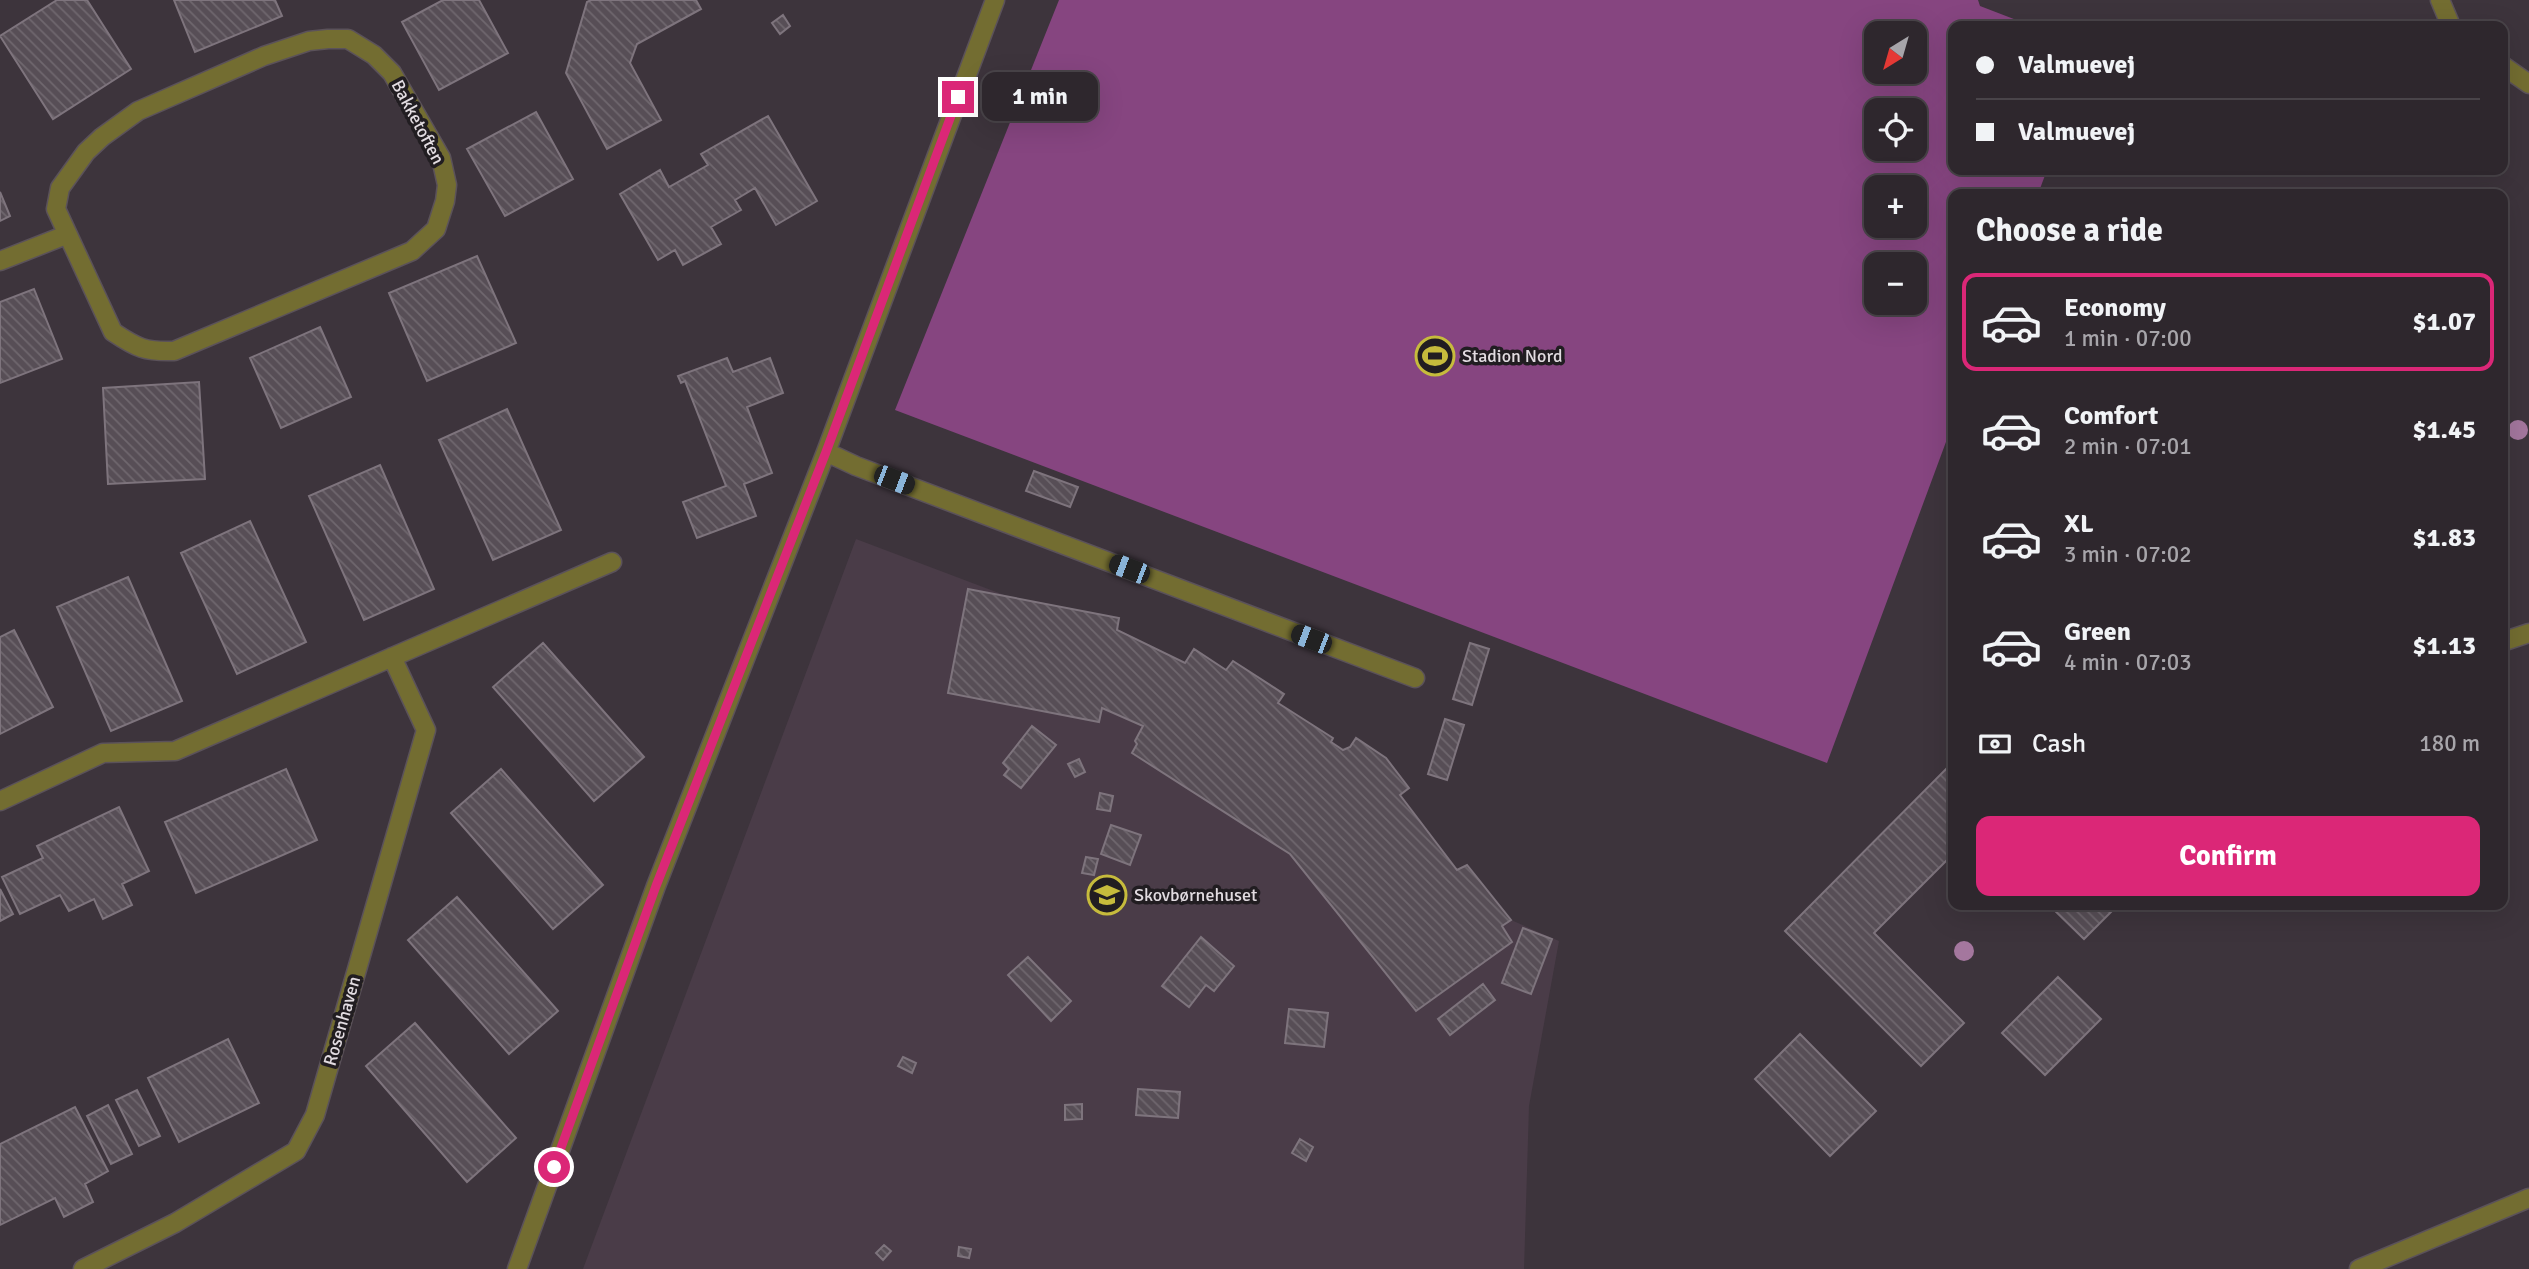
<!DOCTYPE html>
<html lang="en">
<head>
<meta charset="utf-8">
<style>
	body { margin:0; font-family:Signika,sans-serif; background:#362f35; color:#f1f3f6; height:100vh; display:flex; flex-direction:column; font-size:26px; white-space:nowrap }
	* { box-sizing:border-box; margin:0 }
	p { font-size:23px; color:#a7a5aa }
	.icon { flex:none; width:38px; height:38px; fill:none; stroke:currentColor; stroke-width:2; stroke-linecap:round; stroke-linejoin:round }
	.map { position:relative; flex:1; overflow:hidden }
	.details { position:absolute; left:1948px; top:189px; width:560px; height:721px; display:flex; flex-direction:column; background:#2e272d; border-radius:14px; box-shadow:0 7px 28px #0002,0 0 0 2px #494449 }
	.details>* { flex:none }
	.hud { position:absolute; left:1948px; top:21px; width:560px; height:154px; border-radius:14px; box-shadow:0 7px 28px #0002,0 0 0 2px #494449; display:grid; align-content:center; height:154px; padding:0 28px; background:#2e272d }
	.needle { width:46px; rotate:217deg }
	.tools { position:absolute; left:1864px; top:21px; display:grid; gap:14px }
	.tools a { display:grid; place-items:center; width:63px; height:63px; border-radius:14px; background:#2e272d; box-shadow:0 7px 28px #0002,0 0 0 2px #494449; font-size:35px }
	.end { position:absolute; width:32px; height:32px; margin:-16px; border:9px solid #db2777; background:#fff; box-shadow:0 0 0 4px #fff }
	.from { border-radius:50% }
	.bubble { position:absolute; height:49px; border-radius:14px; background:#2e272d; box-shadow:0 7px 28px #0002,0 0 0 2px #494449; font-size:23px; font-weight:700; line-height:49px; text-align:center }
	.car { position:absolute; width:21px; height:42px; margin:-21px -10px; border-radius:9px; box-shadow:0 0 5px 2px #0007; background:linear-gradient(#222 24%,#8ab4d8 0 40%,#222 0 76%,#8ab4d8 0 86%,#222 0) }
	.hud b { display:flex; align-items:center; gap:24px; height:66px; font-size:26px }
	.hud b+b { border-top:2px solid #494449 }
	.hud i { width:18px; height:18px; background:#f1f3f6 }
	ul { padding:0; list-style:none }
	li { display:flex; align-items:center; gap:21px; height:98px; margin:0 14px 10px; padding:0 14px; border:4px solid transparent; border-radius:14px }
	li div { flex:1 }
	li b { display:block; font-size:26px }
	li em { font-style:normal; font-weight:700 }
	li.selected { border-color:#db2777 }
	li>.icon { width:63px; height:63px; stroke-width:1.5 }
	h2 { padding:0 28px; font-size:32px; line-height:84px }
	.pay { display:flex; align-items:center; gap:18px; height:77px; padding:0 28px; font-size:26px }
	.pay p { margin-inline-start:auto }
	.cta { display:flex; gap:14px; margin-top:auto; padding:14px 28px }
	.cta a { flex:1; height:80px; border-radius:14px; background:#db2777; color:#fff; font-size:28px; font-weight:700; line-height:80px; text-align:center }
	.map>svg:first-child { display:block }
	.built { fill:#4a3c48 }
	.garden { fill:#864580; fill-rule:evenodd }
	.building { fill:url(#building-back-hatch); stroke:#7e747d; stroke-width:2 }
	.lines { fill:none; stroke-linecap:round; stroke-linejoin:round }
	.minor-casing { stroke:#5b525a; stroke-width:21 }
	.minor { stroke:#736d31; stroke-width:18 }
	.tree { fill:#a4779e }
	.route { stroke:#db2777; stroke-width:9 }
	.labels { text-anchor:middle; stroke-width:7; stroke-linejoin:round; paint-order:stroke }
	.street-label { font-size:18px; fill:#e2dce1; stroke:#211d21 }
	.poi-label { font-size:18px; fill:#e2dce1; stroke:#211d21; text-anchor:start }
</style>
</head>
<body>
<div class="map">
<svg width="2529" height="1269" viewBox="0 0 2529 1269">
	<defs>
		<pattern id="building-back-hatch" width="6" height="6" patternUnits="userSpaceOnUse" patternTransform="scale(1.75)"><rect width="6" height="6" fill="#574e56"/><path d="M-1 5l2 2M0 0l6 6M5-1l2 2" fill="none" stroke="#6f676e"/></pattern>
	</defs>
	<rect width="100%" height="100%" fill="#3d343c"/>
	<path class="built" d="M856,539L1184,663L1194,649L1226,670L1233,661L1284,694L1278,703L1333,738L1331,742L1343,750L1350,747L1356,738L1386,758L1409,788L1400,795L1456,870L1467,865L1511,920L1559,941L1529,1106L1524,1269H583Z"/>
	<path class="garden" d="M1059,0H1978L1980,6L2032,26H1953V170H2047L2038,194H1953V423L1827,763L895,410ZM1876,33H1914V72H1876ZM1876,110H1914V149H1876ZM1876,187H1914V226H1876ZM1876,264H1914V303H1876Z"/>
	<path class="building" d="M57,0H87L131,69L53,119L0,36Z
		M174,0H275L282,16L195,52Z
		M443,0H479L508,53L439,90L402,22Z
		M591,0H696L701,9L637,44L630,63L661,120L607,149L566,73L587,2Z
		M783,15L790,26L780,34L772,23Z
		M536,112L573,179L505,216L467,149Z
		M768,116L817,201L776,225L755,188L735,200L741,210L711,227L721,244L683,265L675,250L658,260L620,194L660,170L669,187L708,165L701,154Z
		M0,192L10,216L0,221Z
		M477,256L516,343L427,381L389,293Z
		M34,289L62,359L0,383V302Z
		M320,327L351,397L281,428L250,358Z
		M727,358L733,372L770,358L783,393L747,407L772,473L744,484L756,516L697,538L683,502L726,486L685,381L681,383L678,376Z
		M199,382L205,479L108,484L103,388Z
		M507,409L561,530L493,560L439,440Z
		M380,465L434,589L364,620L309,496Z
		M1034,471L1078,487L1070,507L1026,491Z
		M250,521L306,642L237,674L181,553Z
		M128,577L182,701L111,731L57,607Z
		M968,589L1119,618L1117,630L1185,663L1194,649L1226,670L1233,661L1284,694L1278,703L1333,738L1331,742L1343,750L1350,747L1356,738L1386,758L1409,788L1400,795L1457,870L1467,865L1511,920L1502,926L1512,942L1416,1011L1290,854L1132,753L1137,744L1135,741L1143,726L1102,708L1099,722L948,693Z
		M14,630L53,707L0,734V637Z
		M543,643L644,757L594,801L493,687Z
		M1470,643L1489,649L1472,705L1453,699Z
		M1445,719L1464,725L1447,780L1428,774Z
		M1032,726L1056,745L1021,788L1004,775L1009,769L1003,763Z
		M1079,759L1085,772L1075,777L1068,764Z
		M1953,762V854L1874,933L1964,1023L1921,1066L1785,931Z
		M286,769L317,840L196,893L165,822Z
		M501,769L603,885L553,929L451,813Z
		M1100,793L1113,796L1110,811L1097,809Z
		M119,807L149,871L122,884L132,905L103,919L94,899L69,911L60,895L20,914L2,877L43,858L37,846Z
		M1111,825L1141,835L1130,865L1101,854Z
		M1086,857L1098,859L1094,875L1082,873Z
		M0,889L13,914L0,921Z
		M457,897L558,1011L509,1054L408,940Z
		M2049,905H2118L2084,939Z
		M1523,928L1552,939L1531,994L1502,983Z
		M1201,937L1234,966L1214,991L1206,985L1189,1007L1162,986Z
		M1028,957L1071,1001L1051,1021L1008,975Z
		M2058,977L2101,1019L2045,1075L2002,1033Z
		M1483,984L1495,1000L1450,1035L1438,1019Z
		M1289,1009L1328,1013L1324,1047L1285,1043Z
		M415,1023L516,1138L467,1182L366,1066Z
		M1800,1034L1876,1111L1830,1156L1755,1079Z
		M228,1039L259,1103L179,1142L148,1078Z
		M903,1057L916,1063L912,1073L898,1066Z
		M1138,1089L1180,1092L1178,1118L1136,1115Z
		M137,1090L160,1136L139,1146L116,1100Z
		M1082,1104V1119L1065,1120V1105Z
		M108,1105L132,1154L111,1164L87,1116Z
		M75,1107L108,1171L85,1184L93,1202L64,1217L55,1198L0,1225V1144Z
		M1300,1139L1313,1147L1306,1161L1292,1153Z
		M884,1245L891,1251L883,1260L876,1253Z
		M959,1247L971,1249L969,1258L958,1256Z"/>
	<g class="lines">
		<defs>
			<path id="minor" d="M2440,0L2451,26
				M328,39H348L374,55L392,73L441,158L447,185L445,201L436,229L412,251L174,351C145,352 137,348 113,332L56,209L60,188L86,152L102,137L138,111L264,56L309,41Z
				M2502,65L2529,84
				M0,261L66,235
				M826,452L856,466L1415,678
				M2502,642L2529,633
				M0,801L103,753L175,751L612,562
				M83,1269L175,1223L296,1151L315,1115L426,730L392,657
				M517,1269L656,886L826,452L995,0
				M2359,1269L2529,1198"/>
		</defs>
		<use href="#minor" class="minor-casing"/>
		<use href="#minor" class="minor"/>
	</g>
	<g class="tree">
		<circle cx="2518" cy="430" r="10"/>
		<circle cx="1964" cy="951" r="10"/>
	</g>
	<g class="lines">
		<path class="route" d="M554,1167L656,886L826,452L958,97"/>
	</g>
	<defs>
		<symbol id="stadium-ring" viewBox="-11 -11 22 22"><circle r="9.5" fill="#211d21" stroke="#c6bb3c" stroke-width="1.5"/><path d="M0-5a6.5 5 0 1 0 0 10a6.5 5 0 1 0 0-10ZM-3.5-1.8h7v3.6h-7Z" fill="#c6bb3c"/></symbol>
		<symbol id="school-ring" viewBox="-11 -11 22 22"><circle r="9.5" fill="#211d21" stroke="#c6bb3c" stroke-width="1.5"/><path d="M0-5L7-2L0 1L-7-2ZM-4 1L0 2.5L4 1V4Q0 6-4 4Z" fill="#c6bb3c"/></symbol>
	</defs>
	<g fill-rule="evenodd">
		<use href="#stadium-ring" x="1413" y="334" width="44" height="44"/>
		<use href="#school-ring" x="1085" y="873" width="44" height="44"/>
	</g>
	<g class="labels">
		<g class="street-label">
			<text transform="translate(418 122) rotate(62)" y="6">Bakketoften</text>
			<text transform="translate(342 1021) rotate(-74)" y="6">Rosenhaven</text>
		</g>
		<g class="poi-label">
			<text x="1462" y="362">Stadion Nord</text>
			<text x="1134" y="901">Skovbørnehuset</text>
		</g>
	</g>
</svg>
<div class="tools">
<a><svg class="needle" viewBox="-14 -14 28 28"><path d="M0-13l5 13h-10z" fill="#e53935"/><path d="M0 13l5-13h-10z" fill="#a7a5aa"/></svg></a>
<a><svg class="icon" aria-label="locate" viewBox="0 0 24 24"><circle cx="12" cy="12" r="6"/><path d="M12 2v4M12 18v4M2 12h4M18 12h4"/></svg></a>
<a>+</a>
<a>−</a>
</div>
<i class="end from" style="left:554px;top:1167px"></i>
<i class="end" style="left:958px;top:97px"></i>
<div class="bubble" style="left:982px;top:72px;width:116px">1 min</div>
<i class="car" style="left:894px;top:480px;rotate:111deg"></i>
<i class="car" style="left:1129px;top:569px;rotate:291deg"></i>
<i class="car" style="left:1311px;top:639px;rotate:291deg"></i>
<div class="hud">
<b><i class="from"></i>Valmuevej</b>
<b><i></i>Valmuevej</b>
</div>
<section class="details">
<h2>Choose a ride</h2>
<ul>
<li class="selected"><svg class="icon" aria-label="car" viewBox="0 0 24 24"><path d="M5 17H2v-5l4-1 3-4h7l3 4 3 1v5h-3M9 17h6M6 11h13"/><circle cx="7" cy="17" r="2"/><circle cx="17" cy="17" r="2"/></svg><div><b>Economy</b><p>1 min · 07:00</p></div><em>$1.07</em></li>
<li><svg class="icon" aria-label="car" viewBox="0 0 24 24"><path d="M5 17H2v-5l4-1 3-4h7l3 4 3 1v5h-3M9 17h6M6 11h13"/><circle cx="7" cy="17" r="2"/><circle cx="17" cy="17" r="2"/></svg><div><b>Comfort</b><p>2 min · 07:01</p></div><em>$1.45</em></li>
<li><svg class="icon" aria-label="car" viewBox="0 0 24 24"><path d="M5 17H2v-5l4-1 3-4h7l3 4 3 1v5h-3M9 17h6M6 11h13"/><circle cx="7" cy="17" r="2"/><circle cx="17" cy="17" r="2"/></svg><div><b>XL</b><p>3 min · 07:02</p></div><em>$1.83</em></li>
<li><svg class="icon" aria-label="car" viewBox="0 0 24 24"><path d="M5 17H2v-5l4-1 3-4h7l3 4 3 1v5h-3M9 17h6M6 11h13"/><circle cx="7" cy="17" r="2"/><circle cx="17" cy="17" r="2"/></svg><div><b>Green</b><p>4 min · 07:03</p></div><em>$1.13</em></li>
</ul>
<div class="pay"><svg class="icon" aria-label="cash" viewBox="0 0 24 24"><path d="M3 7h18v10H3z"/><circle cx="12" cy="12" r="2"/></svg>Cash<p>180 m</p></div>
<div class="cta"><a>Confirm</a></div>
</section>
</div>
</body>
</html>
